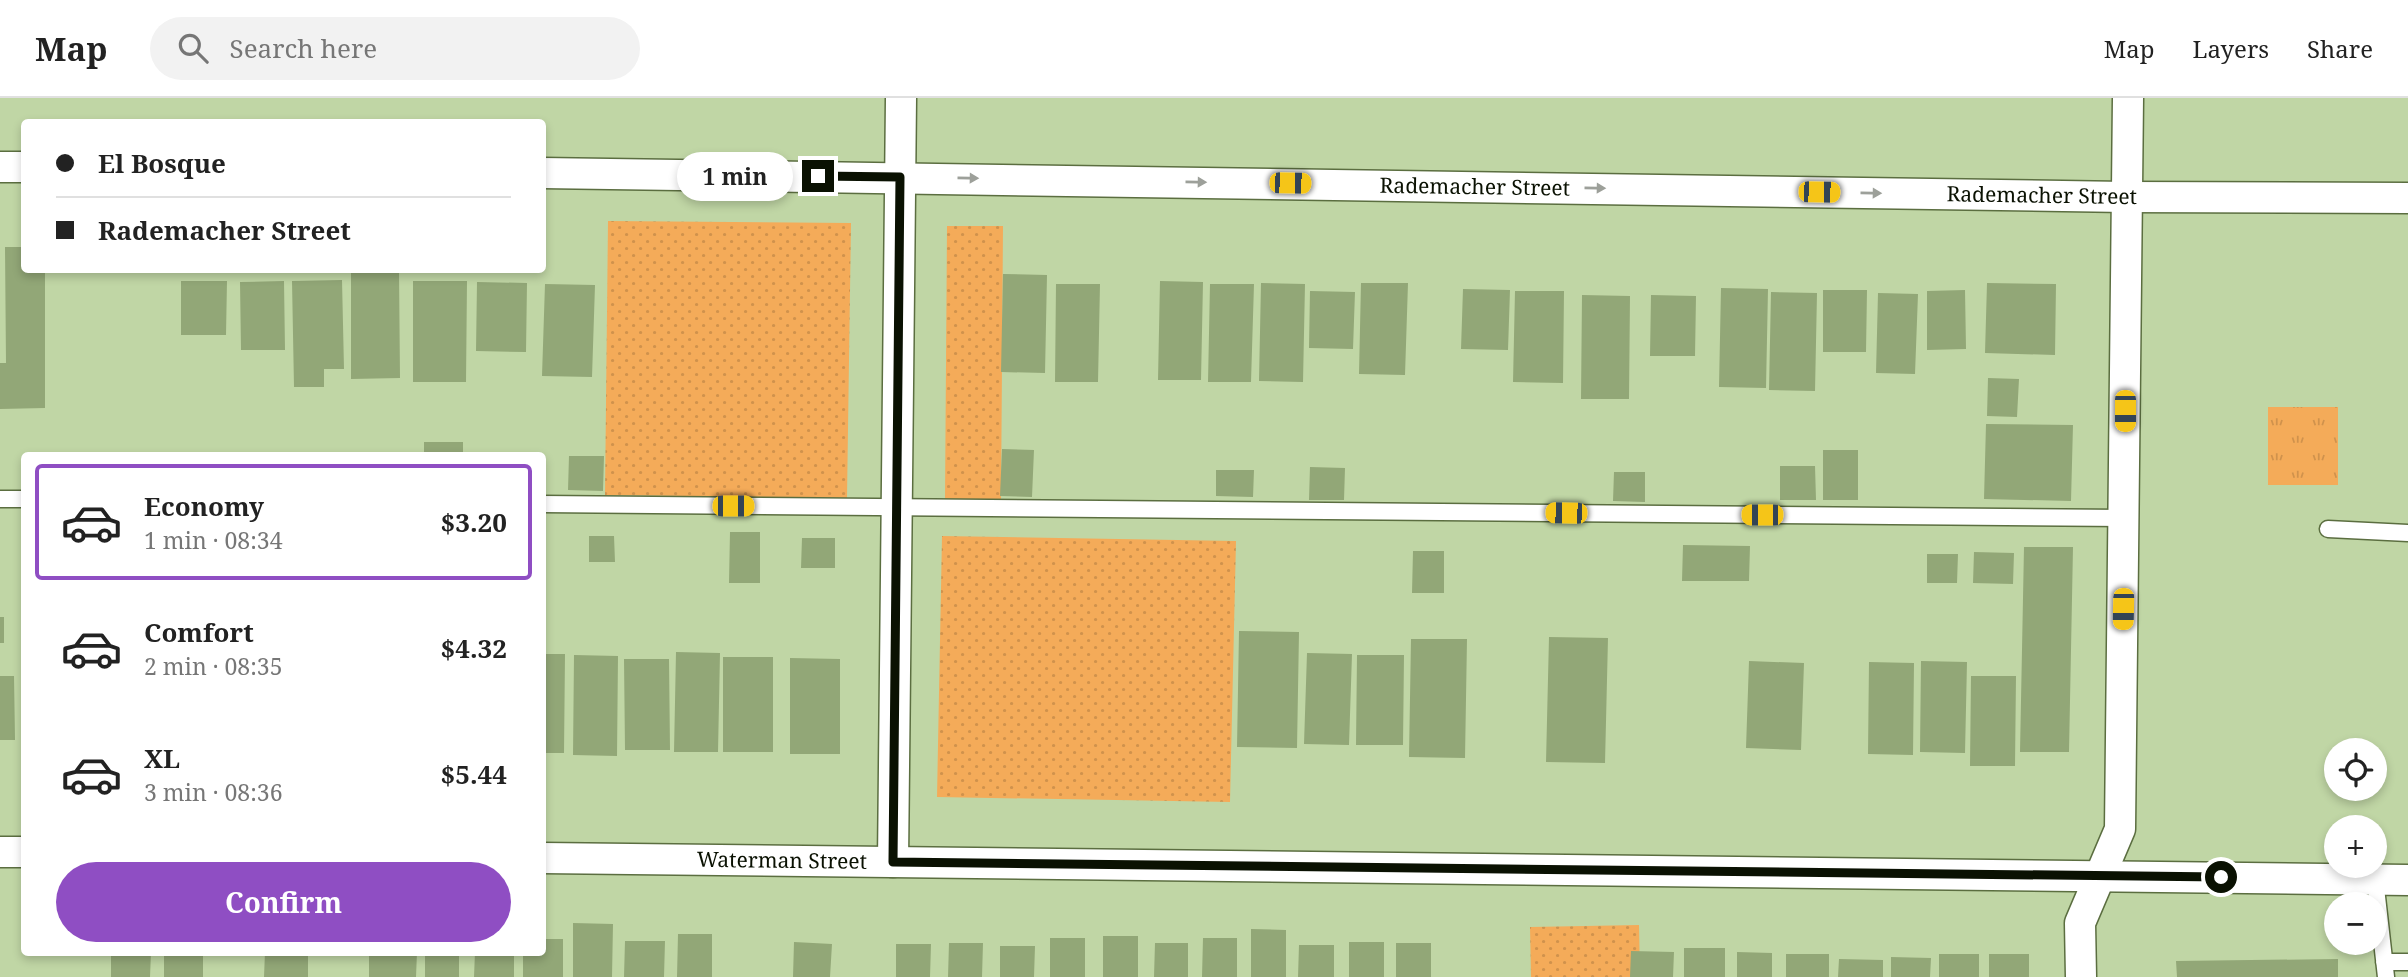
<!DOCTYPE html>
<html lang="en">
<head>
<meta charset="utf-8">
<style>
	body { margin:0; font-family:"Noto Serif",serif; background:#f2f2f2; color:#222; height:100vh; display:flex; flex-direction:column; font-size:26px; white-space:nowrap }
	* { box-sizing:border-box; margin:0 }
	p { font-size:23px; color:#767676 }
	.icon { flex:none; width:38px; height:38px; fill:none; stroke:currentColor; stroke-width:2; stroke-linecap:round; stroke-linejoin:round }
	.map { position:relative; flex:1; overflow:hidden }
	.drawer { position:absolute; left:21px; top:354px; width:525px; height:504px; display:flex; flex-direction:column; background:#fff; border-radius:7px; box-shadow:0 4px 10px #0003 }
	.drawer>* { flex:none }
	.top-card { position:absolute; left:21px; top:21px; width:525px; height:154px; border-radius:7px; box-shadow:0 4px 10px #0003; display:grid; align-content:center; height:154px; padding:0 35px; background:#fff }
	.fabs { position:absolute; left:2324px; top:640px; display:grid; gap:14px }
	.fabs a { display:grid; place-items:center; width:63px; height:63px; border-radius:50%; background:#fff; box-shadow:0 4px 10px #0003; font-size:35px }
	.end { position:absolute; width:32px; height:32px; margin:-16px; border:9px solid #0a1102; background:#fff; box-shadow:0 0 0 4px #fff }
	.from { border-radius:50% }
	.bubble { position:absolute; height:49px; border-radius:24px; background:#fff; box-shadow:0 4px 10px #0003; font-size:23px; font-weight:700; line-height:49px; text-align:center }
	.car { position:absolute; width:21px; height:42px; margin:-21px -10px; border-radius:9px; box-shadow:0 0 5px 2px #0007; background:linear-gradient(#f5c518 24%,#345 0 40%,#f5c518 0 76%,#345 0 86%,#f5c518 0) }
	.top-card b { display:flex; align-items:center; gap:24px; height:66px; font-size:26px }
	.top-card b+b { border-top:2px solid #e0e0e0 }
	.top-card i { width:18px; height:18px; background:#222 }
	ul { padding:12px 0 0; list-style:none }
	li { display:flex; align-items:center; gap:21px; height:116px; margin:0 14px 10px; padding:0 21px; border:4px solid transparent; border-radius:7px }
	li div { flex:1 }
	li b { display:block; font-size:26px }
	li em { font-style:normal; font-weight:700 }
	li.selected { border-color:#8f4ec3 }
	li>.icon { width:63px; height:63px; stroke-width:1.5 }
	.action { display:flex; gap:14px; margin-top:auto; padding:14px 35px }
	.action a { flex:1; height:80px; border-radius:42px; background:#8f4ec3; color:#fff; font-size:28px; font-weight:700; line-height:80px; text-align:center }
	header { display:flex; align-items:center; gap:42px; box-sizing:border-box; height:98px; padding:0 35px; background:#fff; border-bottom:2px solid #e0e0e0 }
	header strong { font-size:33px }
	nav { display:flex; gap:38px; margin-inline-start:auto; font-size:24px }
	.search { width:490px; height:63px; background:#f2f2f2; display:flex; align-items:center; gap:18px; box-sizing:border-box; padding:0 24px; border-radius:38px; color:#767676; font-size:26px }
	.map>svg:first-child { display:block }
	.grass { fill:url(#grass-dots) }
	.park { fill:url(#park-tufts) }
	.building { fill:#92a777 }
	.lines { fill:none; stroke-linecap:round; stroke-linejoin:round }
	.service-casing { stroke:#5b6e40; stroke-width:19 }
	.minor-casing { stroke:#5b6e40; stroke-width:33 }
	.service { stroke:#fff; stroke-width:16 }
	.minor { stroke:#fff; stroke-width:30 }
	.oneway { fill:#9da09a }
	.route { stroke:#0a1102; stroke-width:9 }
	.labels { text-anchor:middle; stroke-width:5; stroke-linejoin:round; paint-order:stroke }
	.street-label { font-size:21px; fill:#0a1102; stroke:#cde3b1 }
</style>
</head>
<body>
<header>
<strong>Map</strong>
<div class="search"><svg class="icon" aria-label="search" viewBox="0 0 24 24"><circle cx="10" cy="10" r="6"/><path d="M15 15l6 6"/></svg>Search here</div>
<nav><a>Map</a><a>Layers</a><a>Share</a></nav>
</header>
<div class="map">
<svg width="2408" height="879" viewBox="0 0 2408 879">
	<defs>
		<pattern id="grass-dots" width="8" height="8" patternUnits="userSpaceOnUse" patternTransform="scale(1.75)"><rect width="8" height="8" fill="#f4ab59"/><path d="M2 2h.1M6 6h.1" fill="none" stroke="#d0924c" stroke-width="1.8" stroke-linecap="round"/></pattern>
		<pattern id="park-tufts" width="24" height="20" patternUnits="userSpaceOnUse" patternTransform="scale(1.75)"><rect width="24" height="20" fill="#f4ab59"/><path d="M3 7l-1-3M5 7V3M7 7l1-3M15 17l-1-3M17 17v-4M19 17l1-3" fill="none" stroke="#d0924c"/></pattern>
	</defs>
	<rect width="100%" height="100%" fill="#c0d6a5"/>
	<path class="grass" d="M608,123L851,125L847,400L605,397Z
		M947,128H1003L1001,403L945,402Z
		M942,438L1236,443L1230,704L937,699Z
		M1639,827L1640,879H1531L1530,829Z"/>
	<path class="park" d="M2268,309H2338V387H2268Z"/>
	<path class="building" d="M5,149H24V172H45V310L0,311V265H6Z
		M351,172H399L400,280L351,281Z
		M1003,176L1047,177L1045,275L1001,274Z
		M342,182L344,271H324V289H294L292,183Z
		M181,183H227L226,237H181Z
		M284,183L285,252H241L240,184Z
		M413,183H467L466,284H413Z
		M1160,183L1203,184L1201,282H1158Z
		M477,184L527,185L526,254L476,253Z
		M1261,185L1305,186L1303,284L1259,283Z
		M1361,185H1408L1405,277L1359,276Z
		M1987,185L2056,186L2055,257L1985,255Z
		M545,186L595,187L592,279L542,278Z
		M1056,186H1100L1098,284H1055Z
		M1210,186H1254L1251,284H1208Z
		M1721,190L1768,191L1766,290L1719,289Z
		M1463,191L1510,192L1508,252L1461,251Z
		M1823,192H1867L1866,254H1823Z
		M1965,192L1966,251L1927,252V193Z
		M1310,193L1355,194L1353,251L1309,250Z
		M1515,193H1564L1563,285L1513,284Z
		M1771,194L1817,195L1815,293L1769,292Z
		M1878,195L1918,196L1915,276L1876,275Z
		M1582,197L1630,198L1629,301H1581Z
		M1651,197L1696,198L1695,258H1650Z
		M1988,280L2019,281L2017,319L1987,318Z
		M1986,326L2073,327L2071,403L1984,401Z
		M424,344H463V357H424Z
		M1002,351L1034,352L1032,399L1000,398Z
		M1823,352H1858V402H1823Z
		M569,358H604L603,393L568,392Z
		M1780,368H1815L1816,402H1780Z
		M1310,369L1345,370L1344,402H1309Z
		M1216,372H1254L1253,399L1216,398Z
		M1614,374H1645V404L1613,403Z
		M730,434H760V485H729Z
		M589,438H614L615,464H589Z
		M802,440H835V470H801Z
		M1683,447L1750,448L1749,483H1682Z
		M2024,449H2073L2069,654H2020Z
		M1413,453H1444V495H1412Z
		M1974,454L2014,455L2013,486L1973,485Z
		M1927,456H1958L1957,485H1927Z
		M0,519H4V545H0Z
		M1239,533L1299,534L1297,650L1237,649Z
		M1549,539L1608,540L1605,665L1546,664Z
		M1411,541H1467L1465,660L1409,659Z
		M676,554L720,555L718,654H674Z
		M1307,555L1352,556L1349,647L1304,646Z
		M542,556H565L564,655H542Z
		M574,557L618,558L617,658L573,657Z
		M1357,557H1404L1403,647H1356Z
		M723,559H773V654H723Z
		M790,560L840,561V656H790Z
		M624,561H669L670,652H625Z
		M1749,563L1804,565L1801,652L1746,650Z
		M1921,563L1967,564L1965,655L1920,654Z
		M1869,564L1914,565L1913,657L1868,656Z
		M0,578H14L15,642H0Z
		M1971,578H2016L2015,668H1970Z
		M573,825L613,826L612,879H573Z
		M1251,831L1286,832V879H1251Z
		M678,836H712V879H677Z
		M1103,838H1138V879H1103Z
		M1050,840H1085V879H1050Z
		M1203,840H1237V879H1202Z
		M542,841H563V879H523V854H542Z
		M625,843H665L664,879H624Z
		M794,844L832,846L830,879H793Z
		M1349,844H1384V879H1349Z
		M949,845H983L982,879H948Z
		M1155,845H1188V879H1154Z
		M1396,845H1431V879H1396Z
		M896,846H931L930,879H896Z
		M1299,847H1334V879H1298Z
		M1000,848H1035L1034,879H1000Z
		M1684,850H1725V879H1684Z
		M1631,853L1674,854L1673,879H1630Z
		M111,854H151L150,879H111Z
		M164,854H203V879H164Z
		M265,854H308V879H264Z
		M369,854H417L416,879H369Z
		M425,854H459V879H425Z
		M475,854H514V879H474Z
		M1737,854L1772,855V879H1737Z
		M1786,856H1829V879H1786Z
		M1939,856H1979V879H1939Z
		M1989,856H2029V879H1989Z
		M1891,859L1931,860L1930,879H1891Z
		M1839,861L1883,862V879H1838Z
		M2338,861V879H2177L2176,863Z"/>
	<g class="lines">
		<defs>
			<path id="service" d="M0,401H24
				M542,406L2125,420
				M2328,431L2408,435
				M2375,781L2386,879
				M2384,864H2408"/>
			<g id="minor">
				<path d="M0,69H24"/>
				<path id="s1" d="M542,75L2125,99L2408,100"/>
				<path d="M0,754H24"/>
				<path id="s2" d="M542,760L2408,782"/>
				<path d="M893,764L901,0"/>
				<path d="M2081,879L2080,825L2120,731L2128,0"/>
			</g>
		</defs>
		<use href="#service" class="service-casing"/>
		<use href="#minor" class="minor-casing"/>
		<use href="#service" class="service"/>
		<use href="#minor" class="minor"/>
	</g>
	<defs><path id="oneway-solid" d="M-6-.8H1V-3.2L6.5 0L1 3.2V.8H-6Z" transform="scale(1.75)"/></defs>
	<g class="oneway">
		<use href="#oneway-solid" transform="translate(968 80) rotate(1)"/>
		<use href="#oneway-solid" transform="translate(1196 84) rotate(1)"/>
		<use href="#oneway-solid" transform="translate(1595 90) rotate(1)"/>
		<use href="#oneway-solid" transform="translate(1871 95) rotate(1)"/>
	</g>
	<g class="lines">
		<path class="route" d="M818,78L900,79L893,764L2221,779"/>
	</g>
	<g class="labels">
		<g class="street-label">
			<text dy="7" stroke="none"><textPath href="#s1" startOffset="933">Rademacher Street</textPath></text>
			<text dy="7" stroke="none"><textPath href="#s1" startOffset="1500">Rademacher Street</textPath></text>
			<text dy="7" stroke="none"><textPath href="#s2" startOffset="240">Waterman Street</textPath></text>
		</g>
	</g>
</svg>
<div class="fabs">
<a><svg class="icon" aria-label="locate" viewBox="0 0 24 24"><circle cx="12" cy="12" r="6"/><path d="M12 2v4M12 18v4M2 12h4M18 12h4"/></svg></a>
<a>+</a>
<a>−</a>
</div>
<i class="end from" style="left:2221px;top:779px"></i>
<i class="end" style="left:818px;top:78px"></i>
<div class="bubble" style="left:677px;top:54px;width:116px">1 min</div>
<i class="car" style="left:1290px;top:85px;rotate:91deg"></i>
<i class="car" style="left:1819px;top:94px;rotate:91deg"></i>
<i class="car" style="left:2125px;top:313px;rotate:180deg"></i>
<i class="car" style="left:733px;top:408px;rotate:90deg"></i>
<i class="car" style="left:1566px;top:415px;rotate:271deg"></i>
<i class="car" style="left:1762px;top:417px;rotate:270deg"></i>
<i class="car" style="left:2123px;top:511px;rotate:181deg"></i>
<div class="top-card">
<b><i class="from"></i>El Bosque</b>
<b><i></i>Rademacher Street</b>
</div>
<section class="drawer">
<ul>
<li class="selected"><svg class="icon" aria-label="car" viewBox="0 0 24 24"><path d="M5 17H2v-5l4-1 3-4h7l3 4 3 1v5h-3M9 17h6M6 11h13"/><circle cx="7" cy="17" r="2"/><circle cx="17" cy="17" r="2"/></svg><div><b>Economy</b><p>1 min · 08:34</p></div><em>$3.20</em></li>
<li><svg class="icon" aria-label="car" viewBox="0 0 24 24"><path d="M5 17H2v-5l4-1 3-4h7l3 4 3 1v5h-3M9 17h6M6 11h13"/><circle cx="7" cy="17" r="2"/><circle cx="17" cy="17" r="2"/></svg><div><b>Comfort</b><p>2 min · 08:35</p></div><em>$4.32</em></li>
<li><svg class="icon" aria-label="car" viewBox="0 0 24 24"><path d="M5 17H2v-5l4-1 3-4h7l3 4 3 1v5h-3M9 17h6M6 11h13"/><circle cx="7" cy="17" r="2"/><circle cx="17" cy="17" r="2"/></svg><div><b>XL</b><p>3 min · 08:36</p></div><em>$5.44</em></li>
</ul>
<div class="action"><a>Confirm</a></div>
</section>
</div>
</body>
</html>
